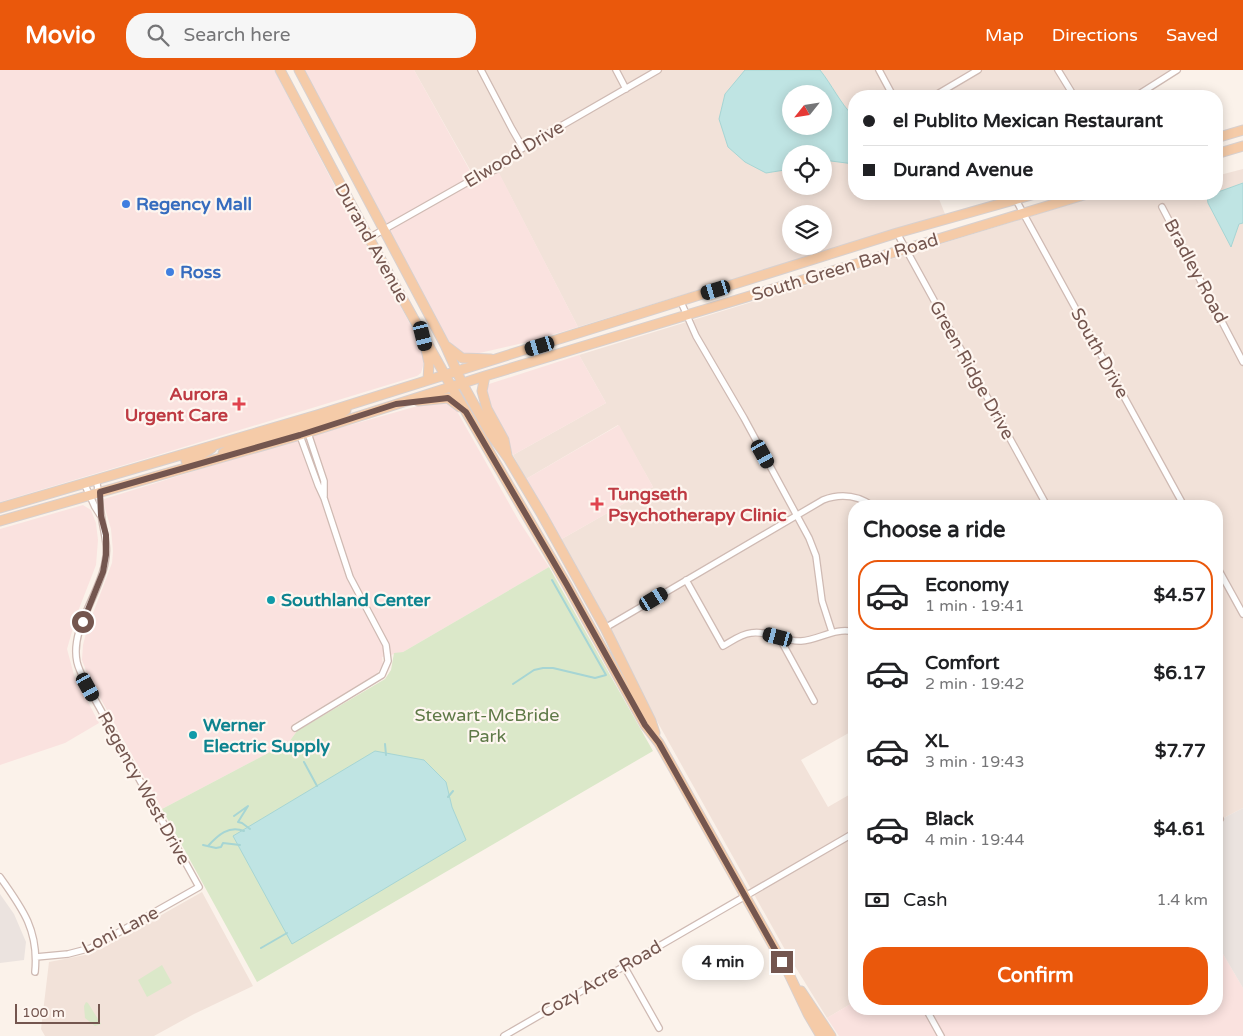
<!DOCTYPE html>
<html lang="en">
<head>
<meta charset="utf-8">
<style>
	body { margin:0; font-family:"Varela Round",sans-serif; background:#f6f6f6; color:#202124; height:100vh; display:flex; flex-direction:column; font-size:19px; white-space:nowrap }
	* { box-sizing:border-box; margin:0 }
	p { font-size:16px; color:#757577 }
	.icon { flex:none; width:28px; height:28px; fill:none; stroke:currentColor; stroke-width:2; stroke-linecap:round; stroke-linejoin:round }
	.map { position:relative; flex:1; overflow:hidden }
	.details { position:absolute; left:848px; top:430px; width:375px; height:515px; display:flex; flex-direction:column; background:#fff; border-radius:20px; box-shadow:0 2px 12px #0003 }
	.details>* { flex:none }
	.guide { position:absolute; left:848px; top:20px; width:375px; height:110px; border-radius:20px; box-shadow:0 2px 12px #0003; display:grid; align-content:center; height:110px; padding:0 15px; background:#fff }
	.needle { width:32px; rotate:240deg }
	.buttons { position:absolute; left:782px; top:15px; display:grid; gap:10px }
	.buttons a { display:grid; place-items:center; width:50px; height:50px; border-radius:50%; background:#fff; box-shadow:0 2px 12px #0003; font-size:25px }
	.scale { position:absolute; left:15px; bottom:12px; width:85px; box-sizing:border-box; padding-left:5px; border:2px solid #74564f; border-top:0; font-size:14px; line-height:18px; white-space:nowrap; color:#74564f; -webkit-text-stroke:4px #fef6f0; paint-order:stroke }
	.end { position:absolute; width:22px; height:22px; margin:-11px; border:6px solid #74564f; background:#fff; box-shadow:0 0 0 2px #fff }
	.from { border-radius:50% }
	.bubble { position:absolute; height:35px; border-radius:18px; background:#fff; box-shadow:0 2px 12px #0003; font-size:16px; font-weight:700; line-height:35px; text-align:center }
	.car { position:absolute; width:15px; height:30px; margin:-15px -8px; border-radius:6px; box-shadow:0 0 4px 1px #0007; background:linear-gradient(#222 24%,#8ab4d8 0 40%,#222 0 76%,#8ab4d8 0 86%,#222 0) }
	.guide b { display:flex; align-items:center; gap:18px; height:48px; font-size:19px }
	.guide b+b { border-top:1px solid #e0e0e0 }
	.guide i { width:12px; height:12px; background:#202124 }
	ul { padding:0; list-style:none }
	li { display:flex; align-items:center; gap:15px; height:70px; margin:0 10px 8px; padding:0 5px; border:2px solid transparent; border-radius:20px }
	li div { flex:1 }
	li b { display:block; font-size:19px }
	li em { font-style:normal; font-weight:700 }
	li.on { border-color:#ea580c }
	li>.icon { width:45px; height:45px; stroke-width:1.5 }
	h2 { padding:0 15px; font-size:22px; line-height:60px }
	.pay { display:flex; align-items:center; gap:12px; height:55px; padding:0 15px; font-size:19px }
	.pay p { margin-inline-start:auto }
	.cta { display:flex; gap:10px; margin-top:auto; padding:10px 15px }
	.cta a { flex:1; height:58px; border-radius:20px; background:#ea580c; color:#fff; font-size:20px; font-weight:700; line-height:58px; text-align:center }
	header { display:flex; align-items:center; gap:30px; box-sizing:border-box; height:70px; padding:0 25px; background:#ea580c; color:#fff }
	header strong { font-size:24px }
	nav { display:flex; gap:28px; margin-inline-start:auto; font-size:18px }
	.search { width:350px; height:45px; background:#f6f6f6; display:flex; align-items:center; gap:12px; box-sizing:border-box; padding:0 18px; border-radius:20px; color:#757577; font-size:19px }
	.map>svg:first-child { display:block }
	.residential { fill:#f2e2d9; fill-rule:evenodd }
	.commercial { fill:#fae2df }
	.industrial { fill:#ebe3df }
	.green { fill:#dbe8c9 }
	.water { fill:#bfe4e3; stroke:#a6d5d4; fill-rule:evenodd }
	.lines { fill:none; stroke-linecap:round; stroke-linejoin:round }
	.stream { stroke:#a6d5d4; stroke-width:2 }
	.minor-casing { stroke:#cfbab3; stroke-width:8 }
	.primary-casing { stroke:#d8d0ce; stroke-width:11 }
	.minor { stroke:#fff; stroke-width:5.5 }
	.primary { stroke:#f5cba8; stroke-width:9 }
	.route { stroke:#74564f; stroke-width:6 }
	.shop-dot { fill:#3f7fe0; stroke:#fef6f0; stroke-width:2 }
	.health-dot { fill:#e0444e; stroke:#fef6f0; stroke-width:2 }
	.culture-dot { fill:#0f9aa8; stroke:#fef6f0; stroke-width:2 }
	.labels { text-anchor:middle; stroke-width:4.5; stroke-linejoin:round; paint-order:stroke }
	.street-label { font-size:18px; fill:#74564f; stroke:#fef6f0 }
	.shop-label { font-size:18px; font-weight:bold; fill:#366cbe; stroke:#fef6f0; text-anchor:start }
	.health-label { font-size:18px; font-weight:bold; fill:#be3a42; stroke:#fef6f0; text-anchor:end }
	.culture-label { font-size:18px; font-weight:bold; fill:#0d838f; stroke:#fef6f0; text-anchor:start }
	.park-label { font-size:18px; fill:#5e7947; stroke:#fef6f0 }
</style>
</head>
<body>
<header>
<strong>Movio</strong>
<div class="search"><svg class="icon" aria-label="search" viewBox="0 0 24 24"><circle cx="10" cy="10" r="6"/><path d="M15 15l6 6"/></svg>Search here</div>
<nav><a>Map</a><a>Directions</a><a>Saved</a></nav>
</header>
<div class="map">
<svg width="1243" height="966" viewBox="0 0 1243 966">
	<rect width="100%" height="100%" fill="#fbf2ea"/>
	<path class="residential" d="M414,0H1170L1128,26H854V124H937L945,144L578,257L493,92L473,105ZM791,24H824V56H791ZM791,84H824V116H791ZM791,144H824V176H791Z
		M1243,99V738L1216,752V436H854V660L801,690L828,737L854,722V932L827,948L788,885L653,644L611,562L560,470L653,417L618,355L526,409L513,385L606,333L579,285L1104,124H1137L1140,129L1155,124H1216V106Z
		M202,822L253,916L194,944L154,966H45L41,959L49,892L85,885L103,878Z"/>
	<path class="commercial" d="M0,0H274L343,132L420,272L424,282L425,289L421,303L417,306L151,387L0,432Z
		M304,0H414L474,108L497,99L578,257L532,271L471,285L461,284L452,276L431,240Z
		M579,285L606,333L513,385L510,376L488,338L486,319L489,314Z
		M446,330L454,336L519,451L549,497L403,582L382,587L383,595L376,605L293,654L297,661L289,672L162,739L88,606L82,590L83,575L87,559L112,493L113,481L111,459L104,435V429L279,375L432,332Z
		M619,355L653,417L560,470L526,409Z
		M83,435L91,440L96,453L98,470L96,495L77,544L67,579L74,605L99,653L65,673L0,695V459Z
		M1216,872L1243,918V966H839L827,948L854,932V939H1216Z"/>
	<path class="industrial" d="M1243,738V918L1216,872V752Z
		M0,824L14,844L26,872L24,890L0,893Z"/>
	<path class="green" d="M549,497L653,681L257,912L162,739L289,672L297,661L385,609L391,600L394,583L403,582Z
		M162,895L172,913L147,927L138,910Z
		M86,932L88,933L101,954L95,956L85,948L84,936Z"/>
	<path class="water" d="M745,0H820C832,15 840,33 854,47V94L831,91H824V84H791V99L766,103L745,92L728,77L719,49L725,24ZM791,24H824V56H791Z
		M1243,113V153L1239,154L1231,177L1208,133L1207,126Z
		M375,681L424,690L446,712L452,737L466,770L292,874L233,766Z"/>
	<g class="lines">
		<path class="stream" d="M513,614L534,600L543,598H553L595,608L606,605L552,510
			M385,674L386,685
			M304,692L317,716
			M448,727L453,721
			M234,746L248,736L238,752L242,753L250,759
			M203,775L216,778L221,777L223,773L240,775
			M208,776C218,765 229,755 244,761
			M261,878L287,863"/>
		<defs>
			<path id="minor" d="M481,0L512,59L523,78
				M616,0L626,19
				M879,0L893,26
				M1058,0L1074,26
				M934,26L978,0
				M1136,26L1177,0
				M1016,130L1184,436
				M1162,137L1243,292
				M897,163L1047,436
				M369,168L475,108L497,99L516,82L658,0
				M681,232L696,266L744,348L809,468L816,486L822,531L832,562
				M307,360L324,411V426
				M84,413L95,437L100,445
				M1216,495L1243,544
				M686,510L723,576C732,571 741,564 751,563C768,560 784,572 801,571C819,570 835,557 854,562
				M605,558L823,430C841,423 857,425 873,436
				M779,567L814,631
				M295,658L382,605L388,591L386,575L350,507L324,428L318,415L299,363
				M1216,743L1220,749
				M0,807C23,839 39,861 35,902
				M36,887L68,884L91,878L199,817L88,617C84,609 79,601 77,592C70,559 99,525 105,493C109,474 103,462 101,443C99,432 99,421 96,409
				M624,896L659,958
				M926,939L941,966
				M504,966L854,763"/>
			<path id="primary" d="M280,0L369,168L451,316L567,515L645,655L659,673L788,902L808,944L821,966
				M299,0L445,275L462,313L490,363L508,388L542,445L605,558L651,651L655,663
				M1216,68L1243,60
				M1216,84L1243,76
				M445,275L462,288L491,289
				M426,279L429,293L428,310
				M485,306L482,321L487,339L504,370L507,385
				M418,331L448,328L460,337
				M301,362L306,355L332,348L346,340
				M223,383L239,374L297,357L304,349
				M186,391L194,389L212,378
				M0,438L317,345L897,163L1035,124
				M0,451L300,365L485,306L1087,124
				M801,921L831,966"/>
		</defs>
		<use href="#minor" class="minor-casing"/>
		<use href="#primary" class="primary-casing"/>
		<use href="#minor" class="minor"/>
		<use href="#primary" class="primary"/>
	</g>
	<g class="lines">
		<path class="route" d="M83,552L103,502L106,485V465L101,446L100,422L300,365L396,334L448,328L466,342L567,515L645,655L659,673L782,892"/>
	</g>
	<g class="shop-dot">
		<circle cx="126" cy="134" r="5"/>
		<circle cx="170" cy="202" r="5"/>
	</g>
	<g class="health-dot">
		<path d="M236.5 326.5h5v5h5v5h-5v5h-5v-5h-5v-5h5z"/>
		<path d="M594.5 426.5h5v5h5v5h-5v5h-5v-5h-5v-5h5z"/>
	</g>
	<g class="culture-dot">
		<circle cx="271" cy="530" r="5"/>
		<circle cx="193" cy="665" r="5"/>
	</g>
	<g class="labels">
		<g class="street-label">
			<text transform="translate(514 84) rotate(-31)" y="6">Elwood Drive</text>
			<text transform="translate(372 173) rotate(61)" y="6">Durand Avenue</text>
			<text transform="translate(845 197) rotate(-17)" y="6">South Green Bay Road</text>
			<text transform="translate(1196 201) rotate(62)" y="6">Bradley Road</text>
			<text transform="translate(1100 283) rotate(61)" y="6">South Drive</text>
			<text transform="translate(972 300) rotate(61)" y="6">Green Ridge Drive</text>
			<text transform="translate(144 718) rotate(61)" y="6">Regency West Drive</text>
			<text transform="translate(120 860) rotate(-27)" y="6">Loni Lane</text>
			<text transform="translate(601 909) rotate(-30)" y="6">Cozy Acre Road</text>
		</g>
		<g class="shop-label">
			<text x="136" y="140">Regency Mall</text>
			<text x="180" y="208">Ross</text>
		</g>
		<g class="health-label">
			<text x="228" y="330">Aurora<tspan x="228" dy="21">Urgent Care</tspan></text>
			<text x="608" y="430" text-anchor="start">Tungseth<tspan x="608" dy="21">Psychotherapy Clinic</tspan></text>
		</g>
		<g class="culture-label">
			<text x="281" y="536">Southland Center</text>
			<text x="203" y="661">Werner<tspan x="203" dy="21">Electric Supply</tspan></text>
		</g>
		<g class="park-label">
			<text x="487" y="651">Stewart-McBride<tspan x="487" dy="21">Park</tspan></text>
		</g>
	</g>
</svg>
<div class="buttons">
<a><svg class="needle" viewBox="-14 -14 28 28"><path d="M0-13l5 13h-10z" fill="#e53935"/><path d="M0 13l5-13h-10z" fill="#757577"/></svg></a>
<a><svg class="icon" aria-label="locate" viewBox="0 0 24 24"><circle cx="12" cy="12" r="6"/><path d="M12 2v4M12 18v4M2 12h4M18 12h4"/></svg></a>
<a><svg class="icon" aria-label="layers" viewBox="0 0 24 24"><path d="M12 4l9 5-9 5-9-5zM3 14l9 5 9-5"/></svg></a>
</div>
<div class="scale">100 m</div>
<i class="end from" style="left:83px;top:552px"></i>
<i class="end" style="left:782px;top:892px"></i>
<div class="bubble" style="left:682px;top:875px;width:82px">4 min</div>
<i class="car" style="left:716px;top:220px;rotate:253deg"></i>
<i class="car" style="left:423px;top:266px;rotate:166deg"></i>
<i class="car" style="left:540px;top:276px;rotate:253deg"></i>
<i class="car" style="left:763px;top:384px;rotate:151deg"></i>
<i class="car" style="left:654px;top:529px;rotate:59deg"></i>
<i class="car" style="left:778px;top:567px;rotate:285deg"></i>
<i class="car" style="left:88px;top:617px;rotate:151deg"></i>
<div class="guide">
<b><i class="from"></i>el Publito Mexican Restaurant</b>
<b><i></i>Durand Avenue</b>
</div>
<section class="details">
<h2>Choose a ride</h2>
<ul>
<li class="on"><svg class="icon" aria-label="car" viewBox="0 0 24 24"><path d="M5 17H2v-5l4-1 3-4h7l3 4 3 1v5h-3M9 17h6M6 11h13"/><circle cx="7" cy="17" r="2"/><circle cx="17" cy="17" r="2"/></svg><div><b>Economy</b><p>1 min · 19:41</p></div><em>$4.57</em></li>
<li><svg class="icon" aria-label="car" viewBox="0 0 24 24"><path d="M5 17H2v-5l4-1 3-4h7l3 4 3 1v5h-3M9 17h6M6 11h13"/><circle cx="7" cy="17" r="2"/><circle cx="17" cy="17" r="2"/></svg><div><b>Comfort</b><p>2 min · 19:42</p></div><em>$6.17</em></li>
<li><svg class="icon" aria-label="car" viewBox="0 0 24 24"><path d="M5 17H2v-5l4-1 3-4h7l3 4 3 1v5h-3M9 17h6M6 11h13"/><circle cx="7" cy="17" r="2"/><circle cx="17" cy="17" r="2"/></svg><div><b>XL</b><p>3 min · 19:43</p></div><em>$7.77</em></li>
<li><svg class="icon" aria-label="car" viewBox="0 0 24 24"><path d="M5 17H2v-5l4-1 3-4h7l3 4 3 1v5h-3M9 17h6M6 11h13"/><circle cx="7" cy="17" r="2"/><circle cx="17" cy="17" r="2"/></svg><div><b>Black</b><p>4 min · 19:44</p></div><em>$4.61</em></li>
</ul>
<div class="pay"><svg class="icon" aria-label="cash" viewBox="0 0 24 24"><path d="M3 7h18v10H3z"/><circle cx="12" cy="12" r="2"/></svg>Cash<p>1.4 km</p></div>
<div class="cta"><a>Confirm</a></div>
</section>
</div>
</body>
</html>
